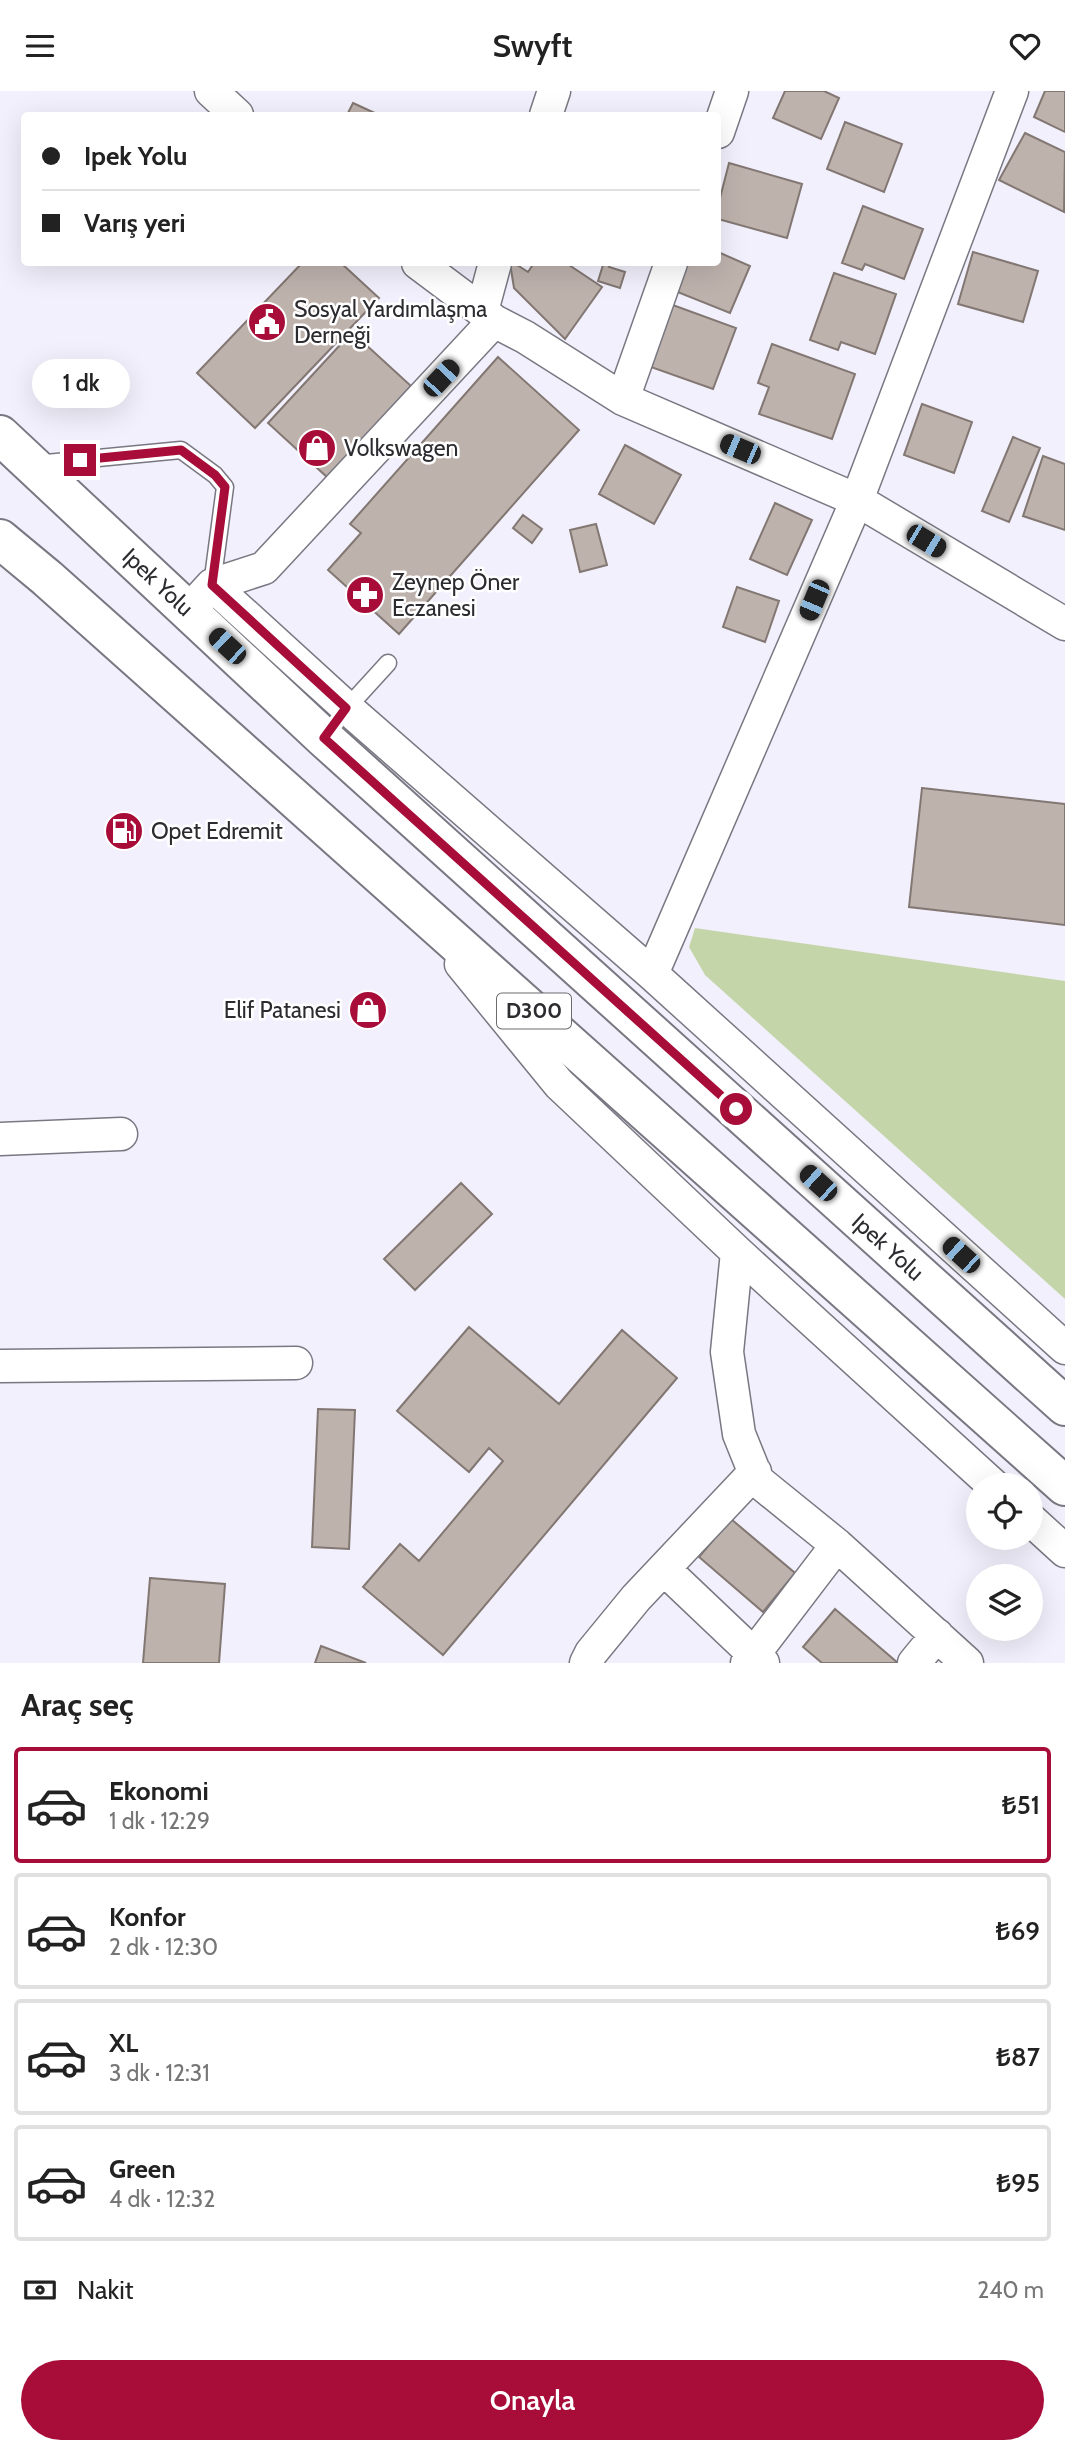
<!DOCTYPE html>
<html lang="tr">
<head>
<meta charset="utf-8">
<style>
	body { margin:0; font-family:Cabin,sans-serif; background:#f6f6f6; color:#222; height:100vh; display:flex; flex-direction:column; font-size:26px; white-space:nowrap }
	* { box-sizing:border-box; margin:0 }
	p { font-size:23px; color:#767676 }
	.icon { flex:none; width:38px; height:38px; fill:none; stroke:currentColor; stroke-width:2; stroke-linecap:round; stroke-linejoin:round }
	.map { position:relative; height:1572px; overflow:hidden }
	.panel { display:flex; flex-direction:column; background:#fff; flex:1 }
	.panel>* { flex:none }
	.guide { position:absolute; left:21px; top:21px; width:700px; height:154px; border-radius:7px; box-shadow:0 7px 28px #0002; display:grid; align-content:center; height:154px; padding:0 21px; background:#fff }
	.fabs { position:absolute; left:966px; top:1382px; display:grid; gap:14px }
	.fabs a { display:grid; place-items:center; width:77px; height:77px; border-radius:50%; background:#fff; box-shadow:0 7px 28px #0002; font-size:35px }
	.end { position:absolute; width:32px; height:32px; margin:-16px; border:9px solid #a70d38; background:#fff; box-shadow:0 0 0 4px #fff }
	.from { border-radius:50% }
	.bubble { position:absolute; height:49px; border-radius:24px; background:#fff; box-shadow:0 7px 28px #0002; font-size:23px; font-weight:600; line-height:49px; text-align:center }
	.car { position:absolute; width:21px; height:42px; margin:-21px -10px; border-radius:9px; box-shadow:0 0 5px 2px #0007; background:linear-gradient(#222 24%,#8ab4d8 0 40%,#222 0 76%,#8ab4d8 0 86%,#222 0) }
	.guide b { display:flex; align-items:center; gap:24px; height:66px; font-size:26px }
	.guide b+b { border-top:2px solid #e0e0e0 }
	.guide i { width:18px; height:18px; background:#222 }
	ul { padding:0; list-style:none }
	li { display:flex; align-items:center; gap:21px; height:116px; margin:0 14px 10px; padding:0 7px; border:4px solid #e0e0e0; border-radius:7px }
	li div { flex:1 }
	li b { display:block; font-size:26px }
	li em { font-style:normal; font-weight:600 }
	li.selected { border-color:#a70d38 }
	li>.icon { width:63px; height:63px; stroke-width:1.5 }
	h2 { padding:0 21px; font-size:32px; line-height:84px }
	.pay { display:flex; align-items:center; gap:18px; height:77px; padding:0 21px; font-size:26px }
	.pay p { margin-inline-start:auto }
	.primary-button { display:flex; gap:14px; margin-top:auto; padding:14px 21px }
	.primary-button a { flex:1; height:80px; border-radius:42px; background:#a70d38; color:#fff; font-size:28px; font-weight:600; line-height:80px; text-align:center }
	header { display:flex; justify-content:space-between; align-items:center; height:91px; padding:0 21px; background:#fff; font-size:32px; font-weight:600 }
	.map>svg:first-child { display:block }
	.green { fill:#c5d5aa }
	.building { fill:#beb2ad; stroke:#827772; stroke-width:2 }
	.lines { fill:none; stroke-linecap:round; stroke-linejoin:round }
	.service-casing { stroke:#797882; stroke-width:19 }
	.minor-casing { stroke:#797882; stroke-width:35 }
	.trunk-casing { stroke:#797882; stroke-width:42 }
	.service { stroke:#fff; stroke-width:16 }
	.minor { stroke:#fff; stroke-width:32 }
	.trunk { stroke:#fff; stroke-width:38 }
	.route { stroke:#a70d38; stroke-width:9 }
	.labels { text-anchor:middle; stroke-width:5; stroke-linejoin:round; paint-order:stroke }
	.shield { fill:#fff; stroke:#6b6b6e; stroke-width:2 }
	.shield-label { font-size:21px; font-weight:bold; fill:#2c2b30 }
	.poi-label { font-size:23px; fill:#2c2b30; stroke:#fff; text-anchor:start }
	.street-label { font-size:23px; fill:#2c2b30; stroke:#fff }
</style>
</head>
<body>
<header><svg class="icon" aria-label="menu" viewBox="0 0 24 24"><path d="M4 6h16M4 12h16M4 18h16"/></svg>Swyft<svg class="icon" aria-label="heart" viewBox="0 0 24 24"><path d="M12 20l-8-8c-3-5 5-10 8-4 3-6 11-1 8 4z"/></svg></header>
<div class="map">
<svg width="1065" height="1572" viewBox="0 0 1065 1572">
	<rect width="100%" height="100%" fill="#f2f0fc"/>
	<path class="green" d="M695,837L1065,890V1208L705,884L689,856Z"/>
	<path class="building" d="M785,0H824L839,7L821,48L773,27Z
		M1045,0H1065V41L1034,26Z
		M353,12L379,24H347Z
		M845,31L902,53L884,101L827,78Z
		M1025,42L1065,61L1064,121L999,89Z
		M729,72L802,93L787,147L718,128V115Z
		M863,115L923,138L904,188L865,173L862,179L842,172Z
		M718,161L750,175L730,222L675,200L686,172H718Z
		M973,161L1038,180L1023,231L958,213Z
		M302,172H341L379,207L255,337L197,282Z
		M510,172H514L528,181L534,172H566L602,196L565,248L514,197Z
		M595,172H611L609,176L625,181L620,197L598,190L603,174Z
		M834,182L896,203L875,263L841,251L838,259L810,249Z
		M670,213L736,237L713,298L648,275Z
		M352,241L411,295L328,387L268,332Z
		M772,253L855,283L832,348L759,323L769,296L758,292Z
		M498,266L579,339L399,543L328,479L361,442L350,433Z
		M922,313L972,331L954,382L904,364Z
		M1013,346L1040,357L1009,431L982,420Z
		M625,354L681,384L654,433L599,403Z
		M1043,365L1065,373V439L1023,425Z
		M775,412L812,429L787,484L750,468Z
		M523,424L542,438L532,452L513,437Z
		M596,433L607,474L580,481L570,439Z
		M737,496L779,510L765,551L723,536Z
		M922,697L1065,713V834L909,816Z
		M461,1092L492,1123L415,1199L384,1168Z
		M469,1236L559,1313L622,1239L677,1287L443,1564L363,1496L400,1453L419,1470L503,1370L489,1357L469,1381L397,1320Z
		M318,1318L355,1319L349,1458L312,1456Z
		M731,1428L795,1482L763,1521L699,1466Z
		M150,1487L225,1493L219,1572H143Z
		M835,1518L898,1572H822L803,1556Z
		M321,1555L366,1572H315Z"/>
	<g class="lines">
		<defs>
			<path id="service" d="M36,373L181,359L215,384L225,396L212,494
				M324,647L347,617L388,572"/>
			<path id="minor" d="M211,0L237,24
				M546,24L554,0
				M718,41L732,0
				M418,172L482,220
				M495,172L482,220L494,230L525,246L623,308L857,409L1065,533
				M623,308L671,172
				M212,494L347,617L652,883L1065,1257
				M201,506L212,494L264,477L494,230
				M461,873L559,993L737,1161L994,1395
				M652,883L857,409L1012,0
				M0,1048L121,1043
				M737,1161L727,1261L739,1343L758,1390L837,1454L967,1572
				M0,1275L296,1272
				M1031,1429L1065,1460
				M664,1478L763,1572
				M586,1572L591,1562L636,1507L755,1381
				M747,1572L837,1454
				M914,1572L937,1544"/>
			<path id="trunk" d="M0,344L324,647L1065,1315
				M0,448L47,487L1065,1395"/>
		</defs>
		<use href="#service" class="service-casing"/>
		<use href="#minor" class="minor-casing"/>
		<use href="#trunk" class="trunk-casing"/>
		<use href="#service" class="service"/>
		<use href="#minor" class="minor"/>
		<use href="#trunk" class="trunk"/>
	</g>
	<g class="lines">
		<path class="route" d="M80,369L181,359L215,384L225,396L212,494L346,617L324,647L736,1018"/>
	</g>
	<defs>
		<symbol id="civic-disc" viewBox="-11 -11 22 22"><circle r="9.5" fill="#a70d38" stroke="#fff"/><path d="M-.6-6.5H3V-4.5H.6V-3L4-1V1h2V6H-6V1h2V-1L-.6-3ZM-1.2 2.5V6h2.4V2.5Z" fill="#fff"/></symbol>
		<symbol id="shop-disc" viewBox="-11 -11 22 22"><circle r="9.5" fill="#a70d38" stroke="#fff"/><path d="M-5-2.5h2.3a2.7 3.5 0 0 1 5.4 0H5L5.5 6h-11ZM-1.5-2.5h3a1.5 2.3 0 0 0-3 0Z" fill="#fff"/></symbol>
		<symbol id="pharmacy-disc" viewBox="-11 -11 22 22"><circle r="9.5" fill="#a70d38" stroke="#fff"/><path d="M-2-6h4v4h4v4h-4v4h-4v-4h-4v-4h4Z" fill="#fff"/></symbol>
		<symbol id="fuel-disc" viewBox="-11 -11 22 22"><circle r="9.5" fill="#a70d38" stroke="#fff"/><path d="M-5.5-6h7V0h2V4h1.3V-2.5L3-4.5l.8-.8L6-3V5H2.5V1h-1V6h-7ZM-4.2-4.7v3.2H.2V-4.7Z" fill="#fff"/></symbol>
	</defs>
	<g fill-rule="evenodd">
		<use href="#civic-disc" x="245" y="209" width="44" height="44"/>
		<use href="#shop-disc" x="295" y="335" width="44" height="44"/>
		<use href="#pharmacy-disc" x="343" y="482" width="44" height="44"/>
		<use href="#fuel-disc" x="102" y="718" width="44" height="44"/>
		<use href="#shop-disc" x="346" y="897" width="44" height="44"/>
	</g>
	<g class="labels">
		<rect class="shield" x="497" y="902.5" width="74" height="35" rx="5"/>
		<g class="shield-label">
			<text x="534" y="927">D300</text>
		</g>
		<g class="poi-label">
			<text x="294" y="226">Sosyal Yardımlaşma<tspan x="294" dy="26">Derneği</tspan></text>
			<text x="344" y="365">Volkswagen</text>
			<text x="392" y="499">Zeynep Öner<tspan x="392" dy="26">Eczanesi</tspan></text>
			<text x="151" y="748">Opet Edremit</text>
			<text x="341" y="927" text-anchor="end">Elif Patanesi</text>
		</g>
		<g class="street-label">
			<text transform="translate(158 491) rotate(43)" y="8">Ipek Yolu</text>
			<text transform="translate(888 1156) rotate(42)" y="8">Ipek Yolu</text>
		</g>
	</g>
</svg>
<div class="fabs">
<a><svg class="icon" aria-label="locate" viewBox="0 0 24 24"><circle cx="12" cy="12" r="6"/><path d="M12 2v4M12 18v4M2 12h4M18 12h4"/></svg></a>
<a><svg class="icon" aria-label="layers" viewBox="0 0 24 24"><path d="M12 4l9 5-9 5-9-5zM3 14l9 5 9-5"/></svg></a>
</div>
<i class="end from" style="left:736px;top:1018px"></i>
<i class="end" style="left:80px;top:369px"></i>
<div class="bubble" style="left:32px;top:268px;width:98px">1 dk</div>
<i class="car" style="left:441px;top:287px;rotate:43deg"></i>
<i class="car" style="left:740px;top:358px;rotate:293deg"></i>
<i class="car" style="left:926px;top:450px;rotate:121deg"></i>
<i class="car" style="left:814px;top:509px;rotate:203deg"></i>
<i class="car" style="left:227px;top:555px;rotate:313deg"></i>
<i class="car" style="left:818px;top:1092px;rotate:312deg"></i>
<i class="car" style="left:961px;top:1164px;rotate:312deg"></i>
<div class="guide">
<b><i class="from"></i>Ipek Yolu</b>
<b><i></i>Varış yeri</b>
</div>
</div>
<section class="panel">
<h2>Araç seç</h2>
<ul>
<li class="selected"><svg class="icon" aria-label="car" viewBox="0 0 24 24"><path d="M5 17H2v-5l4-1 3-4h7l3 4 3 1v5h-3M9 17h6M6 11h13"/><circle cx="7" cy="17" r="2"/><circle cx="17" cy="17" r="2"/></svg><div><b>Ekonomi</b><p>1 dk · 12:29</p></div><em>₺51</em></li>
<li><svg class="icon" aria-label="car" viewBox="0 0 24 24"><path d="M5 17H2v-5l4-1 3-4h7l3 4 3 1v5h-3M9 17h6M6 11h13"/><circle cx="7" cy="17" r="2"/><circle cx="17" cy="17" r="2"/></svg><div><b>Konfor</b><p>2 dk · 12:30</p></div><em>₺69</em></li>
<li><svg class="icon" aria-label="car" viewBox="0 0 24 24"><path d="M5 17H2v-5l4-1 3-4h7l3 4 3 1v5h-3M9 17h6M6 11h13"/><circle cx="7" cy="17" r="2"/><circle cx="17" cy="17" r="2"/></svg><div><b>XL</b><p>3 dk · 12:31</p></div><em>₺87</em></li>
<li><svg class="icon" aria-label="car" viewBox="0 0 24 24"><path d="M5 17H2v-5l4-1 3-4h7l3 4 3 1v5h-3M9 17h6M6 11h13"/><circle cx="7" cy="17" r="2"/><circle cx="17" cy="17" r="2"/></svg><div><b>Green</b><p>4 dk · 12:32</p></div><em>₺95</em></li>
</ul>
<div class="pay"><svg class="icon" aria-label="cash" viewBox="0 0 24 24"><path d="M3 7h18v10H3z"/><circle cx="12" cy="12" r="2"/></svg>Nakit<p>240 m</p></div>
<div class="primary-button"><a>Onayla</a></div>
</section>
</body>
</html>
